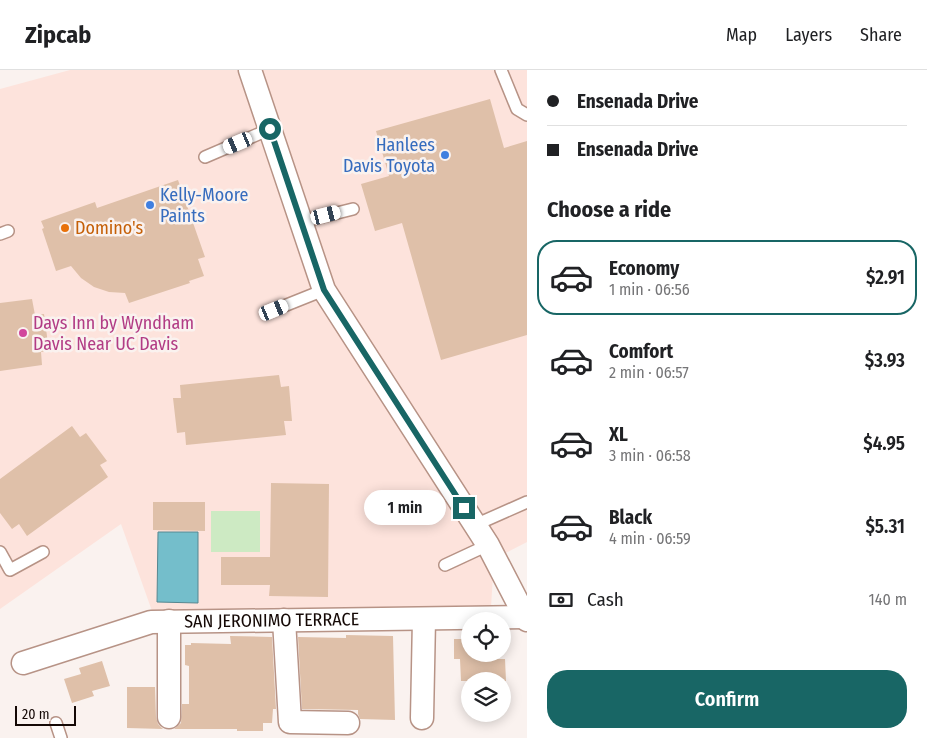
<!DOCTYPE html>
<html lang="en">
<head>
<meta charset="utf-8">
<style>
	body { margin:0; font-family:"Fira Sans Condensed",sans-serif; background:#f2f2f2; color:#202124; height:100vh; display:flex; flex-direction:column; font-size:19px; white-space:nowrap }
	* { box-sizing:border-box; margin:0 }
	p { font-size:16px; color:#757577 }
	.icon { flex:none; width:28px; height:28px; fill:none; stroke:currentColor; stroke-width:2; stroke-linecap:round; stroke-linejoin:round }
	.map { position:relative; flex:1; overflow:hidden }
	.sheet { display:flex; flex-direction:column; background:#fff; width:400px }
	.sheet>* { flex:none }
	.hud { display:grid; align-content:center; height:110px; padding:0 20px; background:#fff }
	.controls { position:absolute; left:461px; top:542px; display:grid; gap:10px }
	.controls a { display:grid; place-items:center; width:50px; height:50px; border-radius:50%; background:#fff; box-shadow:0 2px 12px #0003; font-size:25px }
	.scale { position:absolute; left:15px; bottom:12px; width:61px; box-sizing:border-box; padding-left:5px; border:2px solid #140805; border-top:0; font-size:14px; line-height:18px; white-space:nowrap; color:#140805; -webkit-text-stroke:4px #faf2ef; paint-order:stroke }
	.end { position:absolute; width:22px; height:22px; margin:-11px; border:6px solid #186665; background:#fff; box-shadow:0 0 0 2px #fff }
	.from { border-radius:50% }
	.bubble { position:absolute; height:35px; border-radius:18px; background:#fff; box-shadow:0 2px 12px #0003; font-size:16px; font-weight:600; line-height:35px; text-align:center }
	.car { position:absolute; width:15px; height:30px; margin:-15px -8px; border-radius:6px; box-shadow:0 0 4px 1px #0007; background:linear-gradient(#fff 24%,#345 0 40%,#fff 0 76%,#345 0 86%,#fff 0) }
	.hud b { display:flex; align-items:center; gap:18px; height:48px; font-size:19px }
	.hud b+b { border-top:1px solid #e0e0e0 }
	.hud i { width:12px; height:12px; background:#202124 }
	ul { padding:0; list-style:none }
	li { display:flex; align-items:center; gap:15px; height:75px; margin:0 10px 8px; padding:0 10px; border:2px solid transparent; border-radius:20px }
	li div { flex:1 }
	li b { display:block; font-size:19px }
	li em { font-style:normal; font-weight:600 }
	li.selected { border-color:#186665 }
	li>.icon { width:45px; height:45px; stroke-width:1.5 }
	h2 { padding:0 20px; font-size:22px; line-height:60px }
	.pay { display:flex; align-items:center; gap:12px; height:55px; padding:0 20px; font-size:19px }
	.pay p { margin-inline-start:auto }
	.action { display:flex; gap:10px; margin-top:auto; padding:10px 20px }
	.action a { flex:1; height:58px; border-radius:20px; background:#186665; color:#fff; font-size:20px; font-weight:600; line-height:58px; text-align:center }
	header { display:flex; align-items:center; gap:30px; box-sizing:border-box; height:70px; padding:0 25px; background:#fff; border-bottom:1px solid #e0e0e0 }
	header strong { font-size:24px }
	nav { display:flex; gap:28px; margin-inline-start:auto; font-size:18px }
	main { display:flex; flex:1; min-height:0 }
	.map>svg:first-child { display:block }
	.commercial { fill:#fde3dc }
	.green { fill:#cdeac3 }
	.water { fill:#74becb; stroke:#578790 }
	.building { fill:#dfc0a9 }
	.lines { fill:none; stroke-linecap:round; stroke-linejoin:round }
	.service-casing { stroke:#b79386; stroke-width:14 }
	.minor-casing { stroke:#b79386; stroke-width:25 }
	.service { stroke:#fff; stroke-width:11 }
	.minor { stroke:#fff; stroke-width:22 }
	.route { stroke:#186665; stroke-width:6 }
	.shop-dot { fill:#3f7fe0; stroke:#faf2ef; stroke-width:2 }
	.food-dot { fill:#e8710a; stroke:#faf2ef; stroke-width:2 }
	.hotel-dot { fill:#d1479c; stroke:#faf2ef; stroke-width:2 }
	.labels { text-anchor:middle; stroke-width:5; stroke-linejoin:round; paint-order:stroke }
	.shop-label { font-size:18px; fill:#366cbe; stroke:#faf2ef; text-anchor:end }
	.food-label { font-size:18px; fill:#c56008; stroke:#faf2ef; text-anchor:start }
	.hotel-label { font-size:18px; fill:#b23c85; stroke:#faf2ef; text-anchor:start }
	.street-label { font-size:18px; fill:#140805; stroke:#faf2ef }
</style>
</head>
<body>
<header>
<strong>Zipcab</strong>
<nav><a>Map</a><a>Layers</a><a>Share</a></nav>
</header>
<main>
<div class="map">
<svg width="527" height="668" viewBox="0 0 527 668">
	<rect width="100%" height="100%" fill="#faf2ef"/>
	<path class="commercial" d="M70,0H527V472L494,489L491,537L152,541L121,454L0,539V19Z"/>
	<path class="green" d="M211,441H260V482H211Z"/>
	<path class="water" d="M158,462H198V533L157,532Z"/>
	<path class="building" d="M490,29L504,78L527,71V265L441,290L402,153L375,161L361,114L389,106L376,61Z
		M178,110L205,187L198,189L204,206L189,211L190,213L129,233L125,223L109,222L94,217L81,208L71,196L56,201L42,159L44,158L41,151L95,132L97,138Z
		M32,229L35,245L44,244L49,281L41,282L42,295L0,301V233Z
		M279,305L281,317L289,316L292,351H284L286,365L186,375L185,362L177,363L173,328H181L180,315Z
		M72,356L80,367L86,363L107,391L100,395L108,407L27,466L19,454L12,459L0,443V409Z
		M271,413L329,414L328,527L269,526L270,515H221V487H270Z
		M153,432H205V461L153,460Z
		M346,565L393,566L395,650L360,649L358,644V640L302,639L298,567L346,568Z
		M230,566L272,567L276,639H273L272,653H263V661H237V659H174L181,653L182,634H189V596L185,595V575H191V573L231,574Z
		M454,569H470V584H498V589H505L506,611H461L460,589H454Z
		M102,591L110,616L92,621L94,626L72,633L64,609L81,604L79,598Z
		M127,617H155L156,647L158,654L163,659L127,658Z"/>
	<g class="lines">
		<defs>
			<path id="service" d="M501,0L517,39L527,45
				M205,87L270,59
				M301,152L353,139
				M0,164L8,161
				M274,240L324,220
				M475,455L527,432
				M0,482L10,500L43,482
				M445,495L488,475
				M56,653L61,668"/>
			<g id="minor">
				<path d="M250,0L324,220L488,475L527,550"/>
				<path d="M284,550L290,652L348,653"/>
				<path d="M169,551V647"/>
				<path id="s1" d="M23,593L151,552L526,547"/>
				<path d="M422,648L424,549"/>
			</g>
		</defs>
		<use href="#service" class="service-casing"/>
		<use href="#minor" class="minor-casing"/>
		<use href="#service" class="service"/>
		<use href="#minor" class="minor"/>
	</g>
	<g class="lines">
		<path class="route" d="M270,59L324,220L464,438"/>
	</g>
	<g class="shop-dot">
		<circle cx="445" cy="85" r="5"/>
		<circle cx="150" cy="135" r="5"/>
	</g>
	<circle class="food-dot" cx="65" cy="158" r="5"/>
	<circle class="hotel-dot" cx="23" cy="263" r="5"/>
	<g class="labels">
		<g class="shop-label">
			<text x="435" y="81">Hanlees<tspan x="435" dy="21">Davis Toyota</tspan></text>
			<text x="160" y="131" text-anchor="start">Kelly-Moore<tspan x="160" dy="21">Paints</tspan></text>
		</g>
		<g class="food-label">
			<text x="75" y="164">Domino's</text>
		</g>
		<g class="hotel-label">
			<text x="33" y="259">Days Inn by Wyndham<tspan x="33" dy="21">Davis Near UC Davis</tspan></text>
		</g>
		<g class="street-label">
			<text dy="6" stroke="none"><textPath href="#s1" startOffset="255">SAN JERONIMO TERRACE</textPath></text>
		</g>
	</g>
</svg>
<div class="controls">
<a><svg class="icon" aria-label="locate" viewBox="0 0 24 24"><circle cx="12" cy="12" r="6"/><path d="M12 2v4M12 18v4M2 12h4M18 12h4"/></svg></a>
<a><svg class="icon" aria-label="layers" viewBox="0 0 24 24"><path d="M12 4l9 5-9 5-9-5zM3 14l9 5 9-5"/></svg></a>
</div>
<div class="scale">20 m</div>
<i class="end from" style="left:270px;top:59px"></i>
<i class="end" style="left:464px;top:438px"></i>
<div class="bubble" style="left:364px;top:420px;width:82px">1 min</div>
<i class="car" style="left:238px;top:73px;rotate:247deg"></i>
<i class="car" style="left:326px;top:145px;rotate:76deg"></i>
<i class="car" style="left:274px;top:240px;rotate:68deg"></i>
</div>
<section class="sheet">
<div class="hud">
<b><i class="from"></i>Ensenada Drive</b>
<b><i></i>Ensenada Drive</b>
</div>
<h2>Choose a ride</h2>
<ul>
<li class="selected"><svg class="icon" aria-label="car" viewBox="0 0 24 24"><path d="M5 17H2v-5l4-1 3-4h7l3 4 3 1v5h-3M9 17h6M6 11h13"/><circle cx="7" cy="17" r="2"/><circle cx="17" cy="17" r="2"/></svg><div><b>Economy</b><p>1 min · 06:56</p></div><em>$2.91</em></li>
<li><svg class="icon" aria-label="car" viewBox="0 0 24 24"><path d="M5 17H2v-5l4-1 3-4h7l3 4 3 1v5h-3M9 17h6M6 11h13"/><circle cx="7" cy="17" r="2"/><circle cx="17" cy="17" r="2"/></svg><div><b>Comfort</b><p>2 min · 06:57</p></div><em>$3.93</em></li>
<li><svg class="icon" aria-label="car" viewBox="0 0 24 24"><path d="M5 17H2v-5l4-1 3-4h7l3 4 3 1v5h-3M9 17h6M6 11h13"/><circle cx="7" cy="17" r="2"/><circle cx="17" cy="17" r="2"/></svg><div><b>XL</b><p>3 min · 06:58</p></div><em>$4.95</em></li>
<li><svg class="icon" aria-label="car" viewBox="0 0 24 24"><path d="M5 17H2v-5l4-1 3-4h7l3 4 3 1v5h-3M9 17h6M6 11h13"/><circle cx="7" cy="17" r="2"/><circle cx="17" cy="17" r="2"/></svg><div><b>Black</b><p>4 min · 06:59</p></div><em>$5.31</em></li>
</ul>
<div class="pay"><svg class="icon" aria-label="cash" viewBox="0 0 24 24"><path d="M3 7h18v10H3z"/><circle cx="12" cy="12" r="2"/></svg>Cash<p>140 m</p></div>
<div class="action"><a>Confirm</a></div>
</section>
</main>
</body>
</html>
